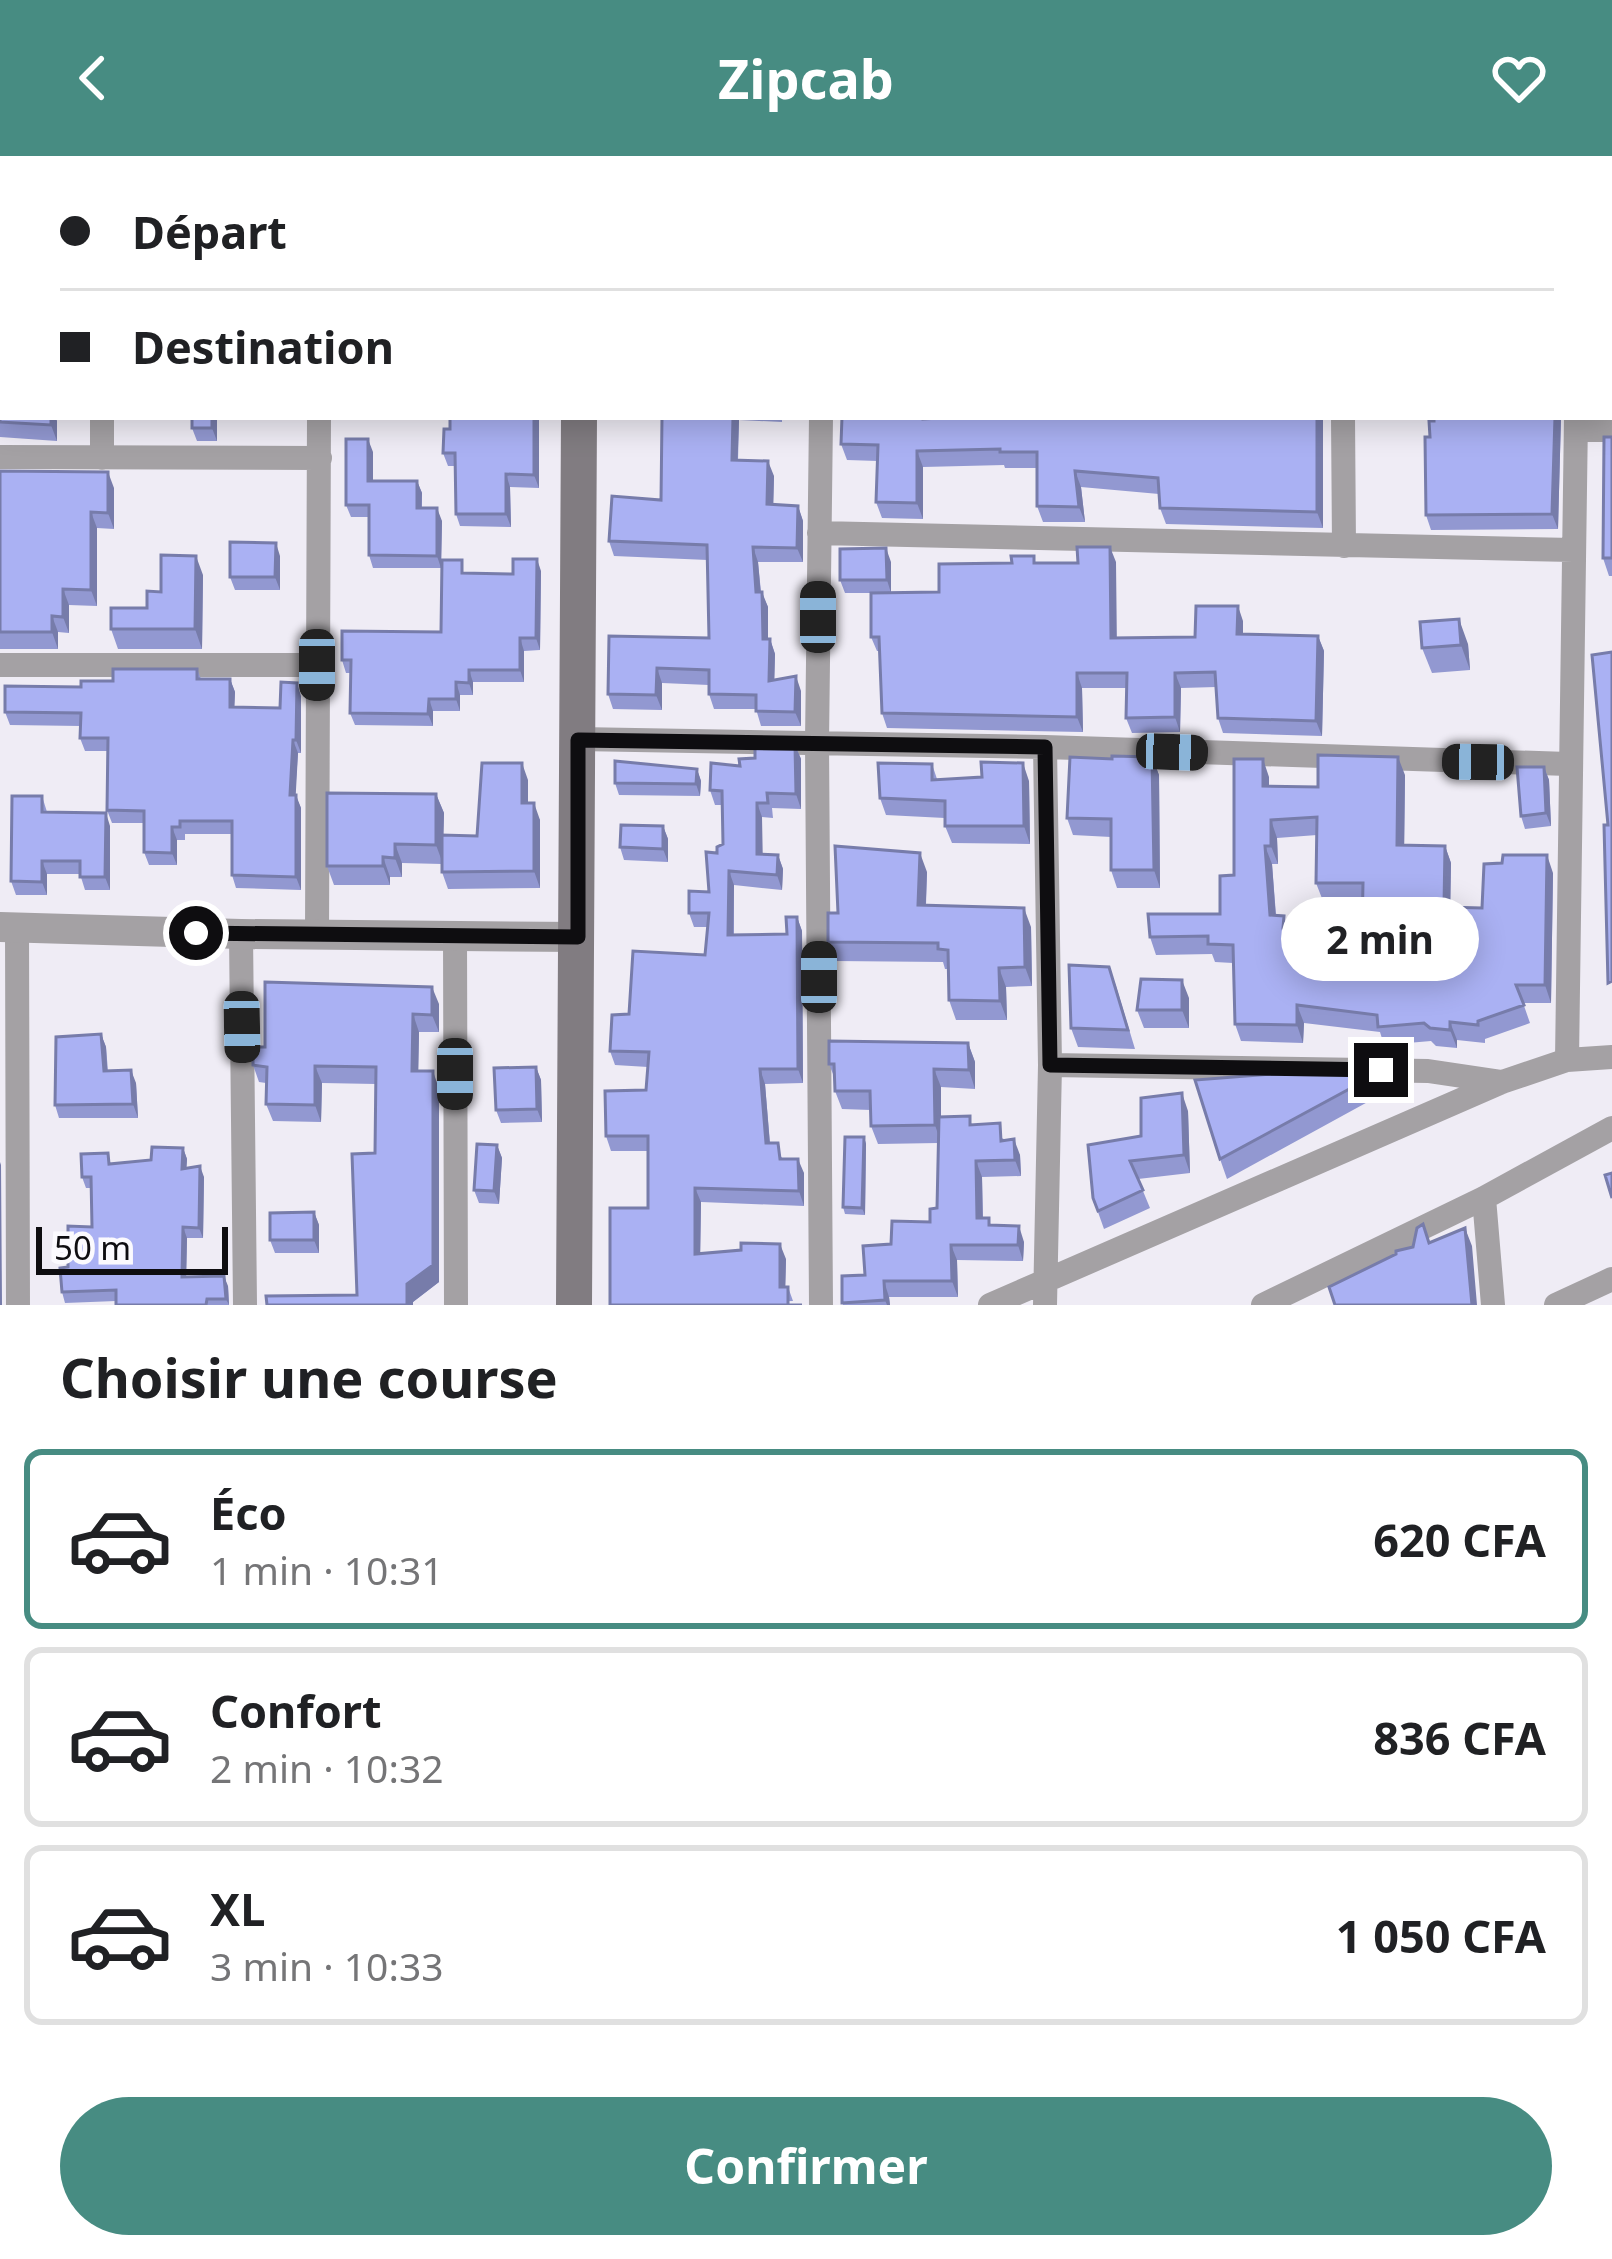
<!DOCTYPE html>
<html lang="fr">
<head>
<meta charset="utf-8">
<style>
	body { margin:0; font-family:"Noto Sans",sans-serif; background:#f6f6f6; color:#202124; height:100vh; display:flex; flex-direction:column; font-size:45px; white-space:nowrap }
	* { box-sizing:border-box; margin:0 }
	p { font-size:39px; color:#757577 }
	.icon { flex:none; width:66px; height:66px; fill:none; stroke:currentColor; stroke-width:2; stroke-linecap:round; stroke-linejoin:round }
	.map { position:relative; height:1149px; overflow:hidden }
	.panel { display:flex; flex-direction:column; background:#fff; flex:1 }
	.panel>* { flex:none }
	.top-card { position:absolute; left:0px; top:0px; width:1614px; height:264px; box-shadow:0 6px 30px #0003; display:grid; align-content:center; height:264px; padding:0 60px; background:#fff }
	.scale { position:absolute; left:36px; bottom:30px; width:192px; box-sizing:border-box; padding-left:12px; border:6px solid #0e0d10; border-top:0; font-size:33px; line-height:42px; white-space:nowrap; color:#0e0d10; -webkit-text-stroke:9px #fbfafe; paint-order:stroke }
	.end { position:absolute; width:54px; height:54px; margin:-27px; border:15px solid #0e0d10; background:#fff; box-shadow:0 0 0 6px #fff }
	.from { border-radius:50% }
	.bubble { position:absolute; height:84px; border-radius:42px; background:#fff; box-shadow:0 6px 30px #0003; font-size:39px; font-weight:700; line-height:84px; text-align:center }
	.car { position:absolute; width:36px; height:72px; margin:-36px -18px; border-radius:15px; box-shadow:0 0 9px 3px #0007; background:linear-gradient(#222 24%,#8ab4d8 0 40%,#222 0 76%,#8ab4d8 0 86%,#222 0) }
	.top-card b { display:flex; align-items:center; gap:42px; height:114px; font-size:45px }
	.top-card b+b { border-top:3px solid #e0e0e0 }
	.top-card i { width:30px; height:30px; background:#202124 }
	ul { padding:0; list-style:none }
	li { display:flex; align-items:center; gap:36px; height:180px; margin:0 24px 18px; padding:0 36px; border:6px solid #e0e0e0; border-radius:18px }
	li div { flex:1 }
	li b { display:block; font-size:45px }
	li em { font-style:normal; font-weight:700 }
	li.current { border-color:#478c82 }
	li>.icon { width:108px; height:108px; stroke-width:1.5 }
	h2 { padding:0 60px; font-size:54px; line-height:144px }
	.primary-button { display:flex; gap:24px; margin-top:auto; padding:24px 60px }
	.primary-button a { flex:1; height:138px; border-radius:72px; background:#478c82; color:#fff; font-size:48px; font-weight:700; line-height:138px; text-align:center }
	header { display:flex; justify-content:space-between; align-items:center; height:156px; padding:0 60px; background:#478c82; color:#fff; font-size:54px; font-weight:700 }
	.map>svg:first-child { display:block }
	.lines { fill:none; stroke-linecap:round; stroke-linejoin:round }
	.minor { stroke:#a4a1a4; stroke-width:24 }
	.tertiary { stroke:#a4a1a4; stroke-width:30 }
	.secondary { stroke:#817c81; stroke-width:36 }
	.wall { fill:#9298d1; fill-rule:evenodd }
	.shaded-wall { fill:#777caa }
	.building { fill:#aab1f3; stroke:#777caa; stroke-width:3; fill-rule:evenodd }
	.route { stroke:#0e0d10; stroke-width:15 }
</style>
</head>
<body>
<header><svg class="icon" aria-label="back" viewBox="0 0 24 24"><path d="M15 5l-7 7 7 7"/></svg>Zipcab<svg class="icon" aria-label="heart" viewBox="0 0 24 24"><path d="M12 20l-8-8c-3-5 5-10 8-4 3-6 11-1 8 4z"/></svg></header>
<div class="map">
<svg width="1612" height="1149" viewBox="0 0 1612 1149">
	<rect width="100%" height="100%" fill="#efecf5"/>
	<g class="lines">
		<path class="minor" d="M652,0V3
			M1344,0V3
			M1577,0V3
			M105,3V0
			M323,3V0
			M1075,3V0
			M1611,40H1612
			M0,73H3
			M1343,261L1344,390
			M1576,274H1612
			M0,301L320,302
			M102,302V261
			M819,377L1573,394
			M0,509H317
			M578,583L1045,591L1568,608
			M1045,591L1050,909L1045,1149
			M17,771L18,1149
			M241,778L245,1149
			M317,779L319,261
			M455,780L456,1149
			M1567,904L1576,261
			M1050,909L1428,915L1502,926
			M1484,1042L1493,1149
			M821,1149L817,587L821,261
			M990,1149L1502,926L1567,904L1612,901
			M1263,1149L1484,1042L1612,972
			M1556,1149L1612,1123"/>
		<path class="tertiary" d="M0,771L241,778L578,781"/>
		<path class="secondary" d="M565,0L566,3
			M574,1149L579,261"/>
	</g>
	<path class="wall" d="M0,0H84V3H3V58L0,59Z
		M123,0H243V3H123Z
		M681,0H719V3H682Z
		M3,125V261H56L57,285L0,281V148L2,149Z
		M192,261H217V285H197L192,272Z
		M539,261V332L510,331L511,371L460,370L456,358L455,310H448L443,297Z
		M662,261H782V266L739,264L738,305L774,320L773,348L798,350L803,365V406H758L761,436L768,451V483H770L775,498L774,524L801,535V570H761L756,553H714L709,538V529L662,527V554L613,553L608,538L709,482L708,404L614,400L609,385L661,344Z
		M961,261H1323V372L1166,368L1160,352L1159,338L1081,331L1085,366H1043L1037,350V312H1005L1004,309L923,311V363L882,362L876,346L878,305L847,304L841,288L929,263Z
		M1434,261H1561L1558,373L1431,374L1426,359L1430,281Z
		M1612,281V420H1609L1603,402Z
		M373,296V325H417L422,337V352L442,365L441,412H373L369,399V361H351L346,349Z
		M0,315L114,332V373L97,372V450L69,449V477L58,476V493H0Z
		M280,400V434H235L230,421Z
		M891,406V436H939L1036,407L1116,406V482L1195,481L1243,465V478L1318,480L1324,495L1322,580L1223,577L1218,562L1216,531L1181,532L1180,576L1132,577L1126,562V532H1082L1083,576L887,572L882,557L879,495H877L871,481V437H845L840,424Z
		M541,415L540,494L524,495V526H473V539H460V555H433V570L355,569L350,557L351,517H346L342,504L441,476L466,417L513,418Z
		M203,419L202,493H118L111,473L147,452L161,436Z
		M1468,488L1470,514L1432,517L1422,492Z
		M197,513L201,523H230L235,536L234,551L280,552L301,540V597H298L295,639L301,652V734L236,732L232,719V678H185V684H177V709H149L144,696V667H112L107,654L108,595H85L80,582L81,570L10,569L5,556L81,531Z
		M795,589L801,603V653L772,652L773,662L762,661V698L778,699L783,713L782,734L734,729V778H787L797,761L802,775L803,927L765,928L770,987L783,1003L804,1017V1050L701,1046L700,1098L786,1103L785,1131H788L793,1145L610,1149L648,1052V995H611L606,980L646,934L648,911L615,909L610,895L629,858L705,799L708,771H694L689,757L709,736L717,697L723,688L722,649H715L710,634L740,610L755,602Z
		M1152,601L1159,619L1160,732H1117L1111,714V681L1073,679L1067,662L1112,603Z
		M932,608L937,623L1029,625L1030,688L952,687L945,670V662L886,659L880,642Z
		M1544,611L1549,624L1551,670L1525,673L1521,660Z
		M697,613L701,625L700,640L619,639L615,627Z
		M1405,619L1404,689L1445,690L1451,707L1450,752H1482L1553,717L1551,847H1523L1530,867L1485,883V887L1457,884V892L1436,890L1431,885L1384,889L1380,876L1304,867L1303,887L1241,885L1235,868L1233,807L1215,806L1212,798L1156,799L1150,781L1220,758L1269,621V631H1318ZM1317,679L1316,727L1323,745H1363L1362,777L1289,773L1276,759L1272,708H1278L1277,682Z
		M528,624V647L540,664V732L448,733L442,716V708L402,707V721H390V729H334L327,710L436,638L444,657L443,679L477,680Z
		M42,640L47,656L110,670V734H85L80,718H47V739H16L11,725Z
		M663,670L668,683V706L624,704L620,691Z
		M927,716L926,749L1031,771L1032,830L1006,831L1007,864H956L949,844L948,813H945L943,806L835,805L828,786L838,757Z
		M1109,811L1116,830L1135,893L1078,891L1071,872Z
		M1189,842V872H1144L1137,854Z
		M439,848V876H419L418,915L439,933V1126L413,1146V1149H267L357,1139L375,997L376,928L322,927L321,966L273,965L266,948V927L259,926L253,909L265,891Z
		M101,878L106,891L108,915L136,927L138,962H59L55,949Z
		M968,887L975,906V933L941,931V961L973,969L1006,984L1020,999L1021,1020L982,1021L983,1062L992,1069L1024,1086L1023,1105L957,1104L958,1141H889L890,1149H843L842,1147L891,1088L930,1066L937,1052L938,987L878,988L871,970V954L842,953L835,935V923L829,908Z
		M536,911L541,924L542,966L501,967L496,954Z
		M1388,912L1395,931L1227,1023L1220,1003Z
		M1188,955L1190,1017L1138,1023L1150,1052L1104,1073L1093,1042L1141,980Z
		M864,981L866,988L865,1059L845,1058L843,1051Z
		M497,989L502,1002L499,1048L479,1047L474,1034Z
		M183,992L187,1003L186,1012L204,1021L203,1082H187L186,1120L228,1130L229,1149H116V1145L65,1147L62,1136L68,1111L92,1071L91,1032H86L82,1021L112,1007L151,1004Z
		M314,1056L319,1069V1097H275L270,1084Z"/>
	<path class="shaded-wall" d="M1,175L3,180V232L0,224Z
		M51,261H56L57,265V285L51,269Z
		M212,261H217V285L212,272Z
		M534,261H539V332L534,319Z
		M733,261H738L739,264L737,319L732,304Z
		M1317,261H1323V372L1317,356Z
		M1555,261H1561L1558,373L1552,358Z
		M368,283L373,296V337L368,325Z
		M917,295L923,311V363L917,347Z
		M768,305L774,320L773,363L767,348Z
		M1075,315L1081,331L1085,366L1079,351Z
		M108,316L114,332V373L108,357Z
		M506,318L510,331L511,371L506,358Z
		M417,325L422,337L421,364L417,352Z
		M798,350L803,365V406L797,392Z
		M437,352L442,365L441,412L437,400Z
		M91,356L97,372V450L91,434Z
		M276,387L280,400V434L275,421Z
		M753,391L758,406L762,451L756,436Z
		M1110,391L1116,406L1117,497L1111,482Z
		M886,392L891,406V437L887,424Z
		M196,400L203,419L202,493L195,473Z
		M537,403L541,415L540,494L536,482Z
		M63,433L69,449V477L63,461Z
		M762,436L768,451V498L763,483Z
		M1238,450L1243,465V493L1237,478Z
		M52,460L58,476V493L52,476Z
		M1459,463L1468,488L1470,514L1461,489Z
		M1318,480L1324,495L1322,580L1316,565Z
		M520,482L524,495V526L520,514Z
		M770,483L775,498L774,540L769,525Z
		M657,512L662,527V554L656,539Z
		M469,514L473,526V539L469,527Z
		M1077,517L1082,532L1083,576L1077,561Z
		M1175,517L1181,532L1180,576L1175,561Z
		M796,520L801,535V570L795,556Z
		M230,523L235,536L234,564L230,551Z
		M456,526L460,539V555L456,543Z
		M297,527L301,540V597L296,584Z
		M429,543L433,555V570L428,558Z
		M293,584L298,597L295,652L290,639Z
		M795,589L801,603V653L796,638Z
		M1152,601L1159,619L1160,732L1154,714Z
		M1398,601L1405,619L1404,707L1397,689Z
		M1263,603L1269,621V648L1263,630Z
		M522,607L528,624V664L522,647Z
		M1023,607L1029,625L1030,688L1024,670Z
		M1544,611L1549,624L1551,670L1546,657Z
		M697,613L701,625L700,640L696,628Z
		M436,638L444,657L443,708L436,689Z
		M296,639L301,652V734L296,721Z
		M534,647L540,664V732L534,715Z
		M757,647L762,661L763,713L757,698Z
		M106,657L110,670V734L105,721Z
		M1271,664L1277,682L1278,708L1271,690Z
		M663,670L668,683V706L663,693Z
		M172,671L177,684V709L172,697Z
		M395,688L402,707V721L395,702Z
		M1265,690L1272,708L1277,777L1270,759Z
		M1445,690L1451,707L1450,769L1444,751Z
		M920,697L927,716L925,768L918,749Z
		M778,699L783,713L782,734L777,719Z
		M1547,699L1553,717L1551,847L1545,829Z
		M383,701L390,721V729L383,710Z
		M42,705L47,718V739L42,726Z
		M729,715L734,729L733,793L728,779Z
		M1024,752L1031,771L1032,830L1025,811Z
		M797,761L802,775L803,927L798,913Z
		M999,812L1006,831L1007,864L1000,845Z
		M1182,824L1189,842V872L1182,854Z
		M432,831L439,848V876L432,859Z
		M1297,849L1304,867L1303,887L1297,869Z
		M413,858L419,876L418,932L412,915Z
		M1450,866L1457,884V892L1450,874Z
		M101,878L106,891L108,928L104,915Z
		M968,887L975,906V933L969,914Z
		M315,910L322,927L321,966L315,949Z
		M536,911L541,924L542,966L537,953Z
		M760,913L765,928L771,1002L766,987Z
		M934,913L941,931V987L935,969Z
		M131,914L136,927L138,962L133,948Z
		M433,915L439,933V1126L413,1146V1149H407V1128Z
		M1182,937L1188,955L1190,1017L1184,999Z
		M864,981L866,988L865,1059L862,1052Z
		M1014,983L1020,999L1021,1020L1015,1004Z
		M497,989L502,1002L499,1048L494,1035Z
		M183,992L187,1003L186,1023L182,1013Z
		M798,1003L804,1017V1050L799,1035Z
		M976,1005L982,1021L983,1078L977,1062Z
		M0,1006L1,1009L2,1149H0Z
		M200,1010L204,1021L203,1082L199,1072Z
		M695,1032L701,1046L700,1113L695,1098Z
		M314,1056L319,1069V1097L314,1084Z
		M1019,1070L1024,1086L1023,1105L1018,1089Z
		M183,1071L187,1082L186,1131L182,1121Z
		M1465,1072L1472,1090L1477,1149H1472Z
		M780,1088L786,1103L785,1146L780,1131Z
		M951,1089L957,1104L958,1141L952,1125Z
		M224,1120L228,1130L229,1149L226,1143Z
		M884,1125L889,1141L890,1149H887L885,1144Z"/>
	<path class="building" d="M0,0H2V43H0Z
		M123,0H194V3H123Z
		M401,0H465V3H401Z
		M1529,0H1560L1561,2L1529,1Z
		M3,125V175H1L0,224H3V261H51V269L0,266V148L2,149Z
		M192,261H212V272H192Z
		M450,261H534V319L506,318V358H456L455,297H443L444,273H450Z
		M662,261H733L732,304L768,305L767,348L798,350L797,392L753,391L756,436H762L763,483H770L769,525L796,520L795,556L756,555V539L709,538V514L657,512L656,539L608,538L609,480L709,482L707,389L609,385L612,340L661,344Z
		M842,261H923V263L961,261H1317V356L1160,352L1158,322L1075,315L1079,351L1037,350V296H1000V293L917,295V347L876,346L878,289L841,288Z
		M1434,261H1555L1552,358L1426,359L1425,281H1430L1429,265H1434Z
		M1604,281H1612V402H1603Z
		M346,283H368V325H417V352H437V400L369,399V349H346Z
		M0,315L108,316V357L91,356V434L63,433V461L52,460V476H0Z
		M230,386L276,387L275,421H230Z
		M1077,391H1110L1111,482L1195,481L1196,450H1238L1237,478L1318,480L1316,565L1218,562L1215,516L1175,517V561L1126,562L1127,517H1077V561L882,557L879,481H871V437L939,436V408L1012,407L1011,400H1034V407H1078Z
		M886,392L887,424H840V393Z
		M161,399L196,400L195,473H111V452H147V435L161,436Z
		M513,403H537L536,482H520V514H469V527L456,526V543H429L428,558L350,557L351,504H342V475L441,476L442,404H462V417L513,418Z
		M1459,463L1461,489L1422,492L1420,466Z
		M1612,496V825L1608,827L1604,669H1608L1592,499Z
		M113,513H197V523H230V551L280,552L281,526L297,527L296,584H293L290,639H296V721L232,719V665H180V671H172V697L144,696V655L107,654L108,582H80L81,557L5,556V530L81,531V525H113Z
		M755,588L795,589L796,638L767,637L768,647H757V698L778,699L777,719L729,715L728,779L787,778L786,761H797L798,913H760L766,987H778L780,1003H798L799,1035L695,1032V1098L741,1094V1087L780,1088V1131H788V1149H802H610V1052H648V980H606L605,935L646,934L649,896L610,895L612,859L629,858L633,795L705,799L709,757H689V735L709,736L706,696L717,697V691L723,688L722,635L710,634L711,607L740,610L739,603L755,602Z
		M1318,599L1398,601L1397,689L1445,690L1444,751L1482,752L1484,708L1502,707L1503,699H1547L1545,829H1516L1524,849L1478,865V869L1450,866V874L1430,872L1424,867L1378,871L1377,859L1297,849V869L1235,868L1233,789L1208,788V780L1150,781L1148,758H1220V720L1234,719V603H1263V630L1318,631ZM1317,661L1316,727H1363L1362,777L1283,772L1284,760L1270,759L1265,690H1271V664Z
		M1112,600L1152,601L1154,714H1111V663L1067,662L1070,601L1112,603Z
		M615,605L697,613L696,628L615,627Z
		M981,606L1023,607L1024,670H945V645L880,642L878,607L932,608V624L982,621Z
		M482,607H522V647H534V715L442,716V679L477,680Z
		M1517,611H1544L1546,657L1521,660Z
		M327,637L436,638V689L395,688V702L383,701V710H327Z
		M12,640H42V656L106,657L105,721H80V705H42V726L11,725Z
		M621,669L663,670V693L620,691Z
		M835,690L920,697L918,749L1024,752L1025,811L999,812L1000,845L949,844L948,794L938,793V787L828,786V757H838Z
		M1069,809L1109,811L1128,874L1071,872Z
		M1141,823L1182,824V854H1137Z
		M265,826L432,831V859L413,858L412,915H433V1109L407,1128V1149H267L266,1140L357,1139L352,998L375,997L376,911L315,910V949L266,948L267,911L253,909V891H265Z
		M101,878L104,915L131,914L133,948L55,949L56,881Z
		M829,885L968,887L969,914L934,913L935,969L871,970L870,935H835L834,908H829Z
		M536,911L537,953L496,954L494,912Z
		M1362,911L1388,912L1220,1003L1195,924Z
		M1182,937L1184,999L1130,1005L1143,1034L1098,1055L1093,1042L1088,989L1141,980V942Z
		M970,960V969L1000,967L1001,985L1014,983L1015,1004L976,1005L977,1062H989V1069L1019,1070L1018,1089H951L952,1125H884L885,1144L842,1147V1120L865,1119L863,1090L891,1088L892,1065L930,1066V1053L937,1052L939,961Z
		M845,981H864L862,1052L843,1051Z
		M477,988L497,989L494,1035L474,1034Z
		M152,991L183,992L182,1013L200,1010L199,1072L183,1071L182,1121L224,1120L226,1143H207L206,1149H116V1134L62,1136L60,1112L68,1111V1070L92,1071L91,1021H82L81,998L108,997L109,1008L151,1004Z
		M1612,1017V1042L1605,1019Z
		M314,1056V1084H270V1057Z
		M1423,1068L1429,1087L1465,1072L1472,1149H1335L1329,1131L1396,1098V1095L1413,1091L1417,1072Z"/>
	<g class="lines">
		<path class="route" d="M196,777L578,781V584L1045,591L1050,909L1381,914"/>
	</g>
</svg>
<div class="scale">50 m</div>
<i class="end from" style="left:196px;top:777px"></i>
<i class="end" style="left:1381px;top:914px"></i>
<div class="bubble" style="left:1281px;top:741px;width:198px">2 min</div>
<i class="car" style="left:818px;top:461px;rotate:0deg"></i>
<i class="car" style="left:317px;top:509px;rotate:180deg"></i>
<i class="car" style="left:1172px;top:596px;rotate:92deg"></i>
<i class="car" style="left:1478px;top:606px;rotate:271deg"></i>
<i class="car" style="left:819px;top:821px;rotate:0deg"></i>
<i class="car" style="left:242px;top:871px;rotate:179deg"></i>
<i class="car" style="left:455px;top:918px;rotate:180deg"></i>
<div class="top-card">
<b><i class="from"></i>Départ</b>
<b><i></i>Destination</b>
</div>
</div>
<section class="panel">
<h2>Choisir une course</h2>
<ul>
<li class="current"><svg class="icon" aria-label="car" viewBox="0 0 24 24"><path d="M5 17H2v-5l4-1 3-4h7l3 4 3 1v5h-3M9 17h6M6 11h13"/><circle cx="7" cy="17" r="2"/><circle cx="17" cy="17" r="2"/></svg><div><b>Éco</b><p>1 min · 10:31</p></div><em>620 CFA</em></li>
<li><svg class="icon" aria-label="car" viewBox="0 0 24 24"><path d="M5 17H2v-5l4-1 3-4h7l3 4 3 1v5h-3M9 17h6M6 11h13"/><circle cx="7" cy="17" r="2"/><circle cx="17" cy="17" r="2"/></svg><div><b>Confort</b><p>2 min · 10:32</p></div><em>836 CFA</em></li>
<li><svg class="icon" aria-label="car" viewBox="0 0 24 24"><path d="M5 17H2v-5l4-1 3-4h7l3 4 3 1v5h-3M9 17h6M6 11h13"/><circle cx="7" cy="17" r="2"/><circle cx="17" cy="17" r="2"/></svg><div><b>XL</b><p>3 min · 10:33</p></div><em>1 050 CFA</em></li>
</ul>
<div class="primary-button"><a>Confirmer</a></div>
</section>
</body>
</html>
